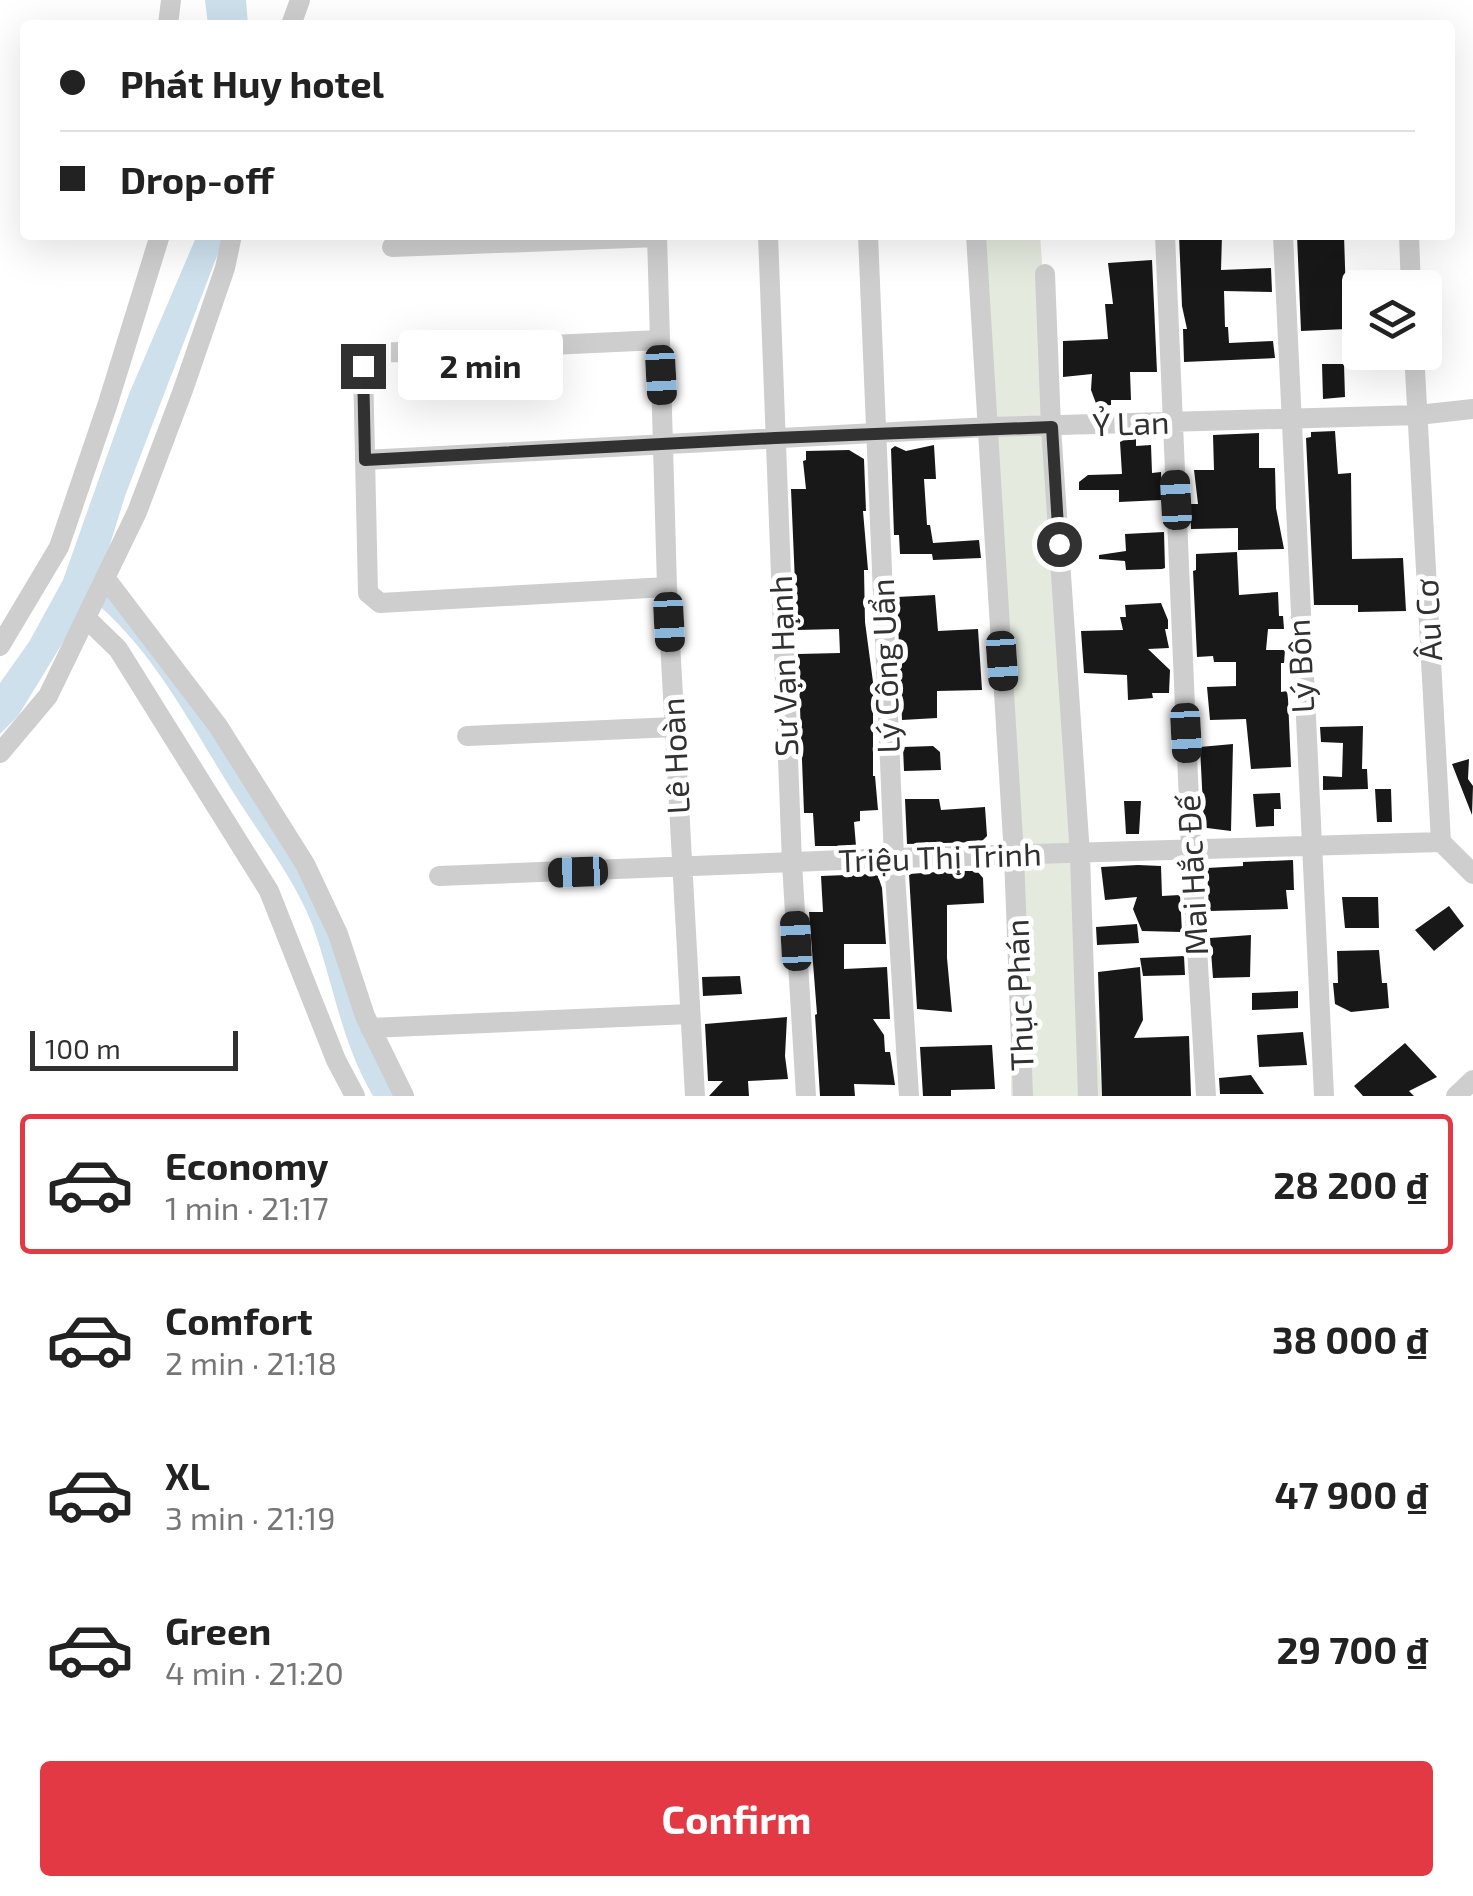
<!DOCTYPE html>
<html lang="en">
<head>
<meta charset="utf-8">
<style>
	body { margin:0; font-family:"Exo 2",sans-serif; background:#f2f2f2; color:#222; height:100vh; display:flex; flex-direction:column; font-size:38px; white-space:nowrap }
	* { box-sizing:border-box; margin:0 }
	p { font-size:32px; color:#767676 }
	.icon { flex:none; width:55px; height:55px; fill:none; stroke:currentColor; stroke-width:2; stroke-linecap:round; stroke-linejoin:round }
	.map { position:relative; height:1096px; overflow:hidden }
	.drawer { display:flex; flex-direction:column; background:#fff; flex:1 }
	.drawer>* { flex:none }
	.banner { position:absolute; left:20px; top:20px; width:1435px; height:220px; border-radius:10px; box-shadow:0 10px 40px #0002; display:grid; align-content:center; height:220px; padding:0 40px; background:#fff }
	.buttons { position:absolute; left:1342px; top:270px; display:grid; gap:20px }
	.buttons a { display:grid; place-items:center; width:100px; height:100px; border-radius:10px; background:#fff; box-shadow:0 10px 40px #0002; font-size:50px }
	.scale { position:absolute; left:30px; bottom:25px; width:208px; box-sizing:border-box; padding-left:10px; border:5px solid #313131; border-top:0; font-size:28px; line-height:35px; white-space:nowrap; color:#313131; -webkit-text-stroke:8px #fff; paint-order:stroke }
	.end { position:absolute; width:45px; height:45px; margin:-22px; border:12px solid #313131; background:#fff; box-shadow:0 0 0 5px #fff }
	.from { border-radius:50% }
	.bubble { position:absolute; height:70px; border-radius:10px; background:#fff; box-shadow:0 10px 40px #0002; font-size:32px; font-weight:700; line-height:70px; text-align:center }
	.car { position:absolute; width:30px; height:60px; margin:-30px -15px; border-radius:12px; box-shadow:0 0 8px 2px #0007; background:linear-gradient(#222 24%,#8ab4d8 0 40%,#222 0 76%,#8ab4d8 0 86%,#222 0) }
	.banner b { display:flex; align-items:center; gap:35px; height:95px; font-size:38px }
	.banner b+b { border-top:2px solid #e0e0e0 }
	.banner i { width:25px; height:25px; background:#222 }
	ul { padding:18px 0 0; list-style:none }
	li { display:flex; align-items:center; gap:30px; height:140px; margin:0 20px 15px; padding:0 20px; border:5px solid transparent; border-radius:10px }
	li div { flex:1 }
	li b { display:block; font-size:38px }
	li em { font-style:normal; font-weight:700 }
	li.current { border-color:#e23945 }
	li>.icon { width:90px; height:90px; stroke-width:1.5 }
	.button { display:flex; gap:20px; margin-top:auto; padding:20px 40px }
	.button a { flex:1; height:115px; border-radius:10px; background:#e23945; color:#fff; font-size:40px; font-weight:700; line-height:115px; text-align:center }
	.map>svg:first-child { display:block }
	.green { fill:#e4eadd }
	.water { fill:#cde0ec }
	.building { fill:#181818 }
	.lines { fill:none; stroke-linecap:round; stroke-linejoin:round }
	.minor { stroke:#cecece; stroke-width:20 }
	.route { stroke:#313131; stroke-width:12 }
	.labels { text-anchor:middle; stroke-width:10; stroke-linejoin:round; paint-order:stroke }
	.street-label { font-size:32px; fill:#313131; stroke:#fff }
</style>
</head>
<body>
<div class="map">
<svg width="1473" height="1096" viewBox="0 0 1473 1096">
	<rect width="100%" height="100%" fill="#fff"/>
	<path class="green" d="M978,235H1040L1102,1096H1011L1014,856Z"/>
	<path class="water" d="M205,0H246L248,25H208Z
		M197,235H225L125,496L99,580L151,640L320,901L396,1096H373C340,1039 334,984 312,924C295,880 263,839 238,800C194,731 154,649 90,598L18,716L0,734V683L29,642L63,580L129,394Z"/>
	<path class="building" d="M1179,235H1222L1221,270L1271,268L1272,292L1224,291L1225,327H1228L1229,343L1273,341L1275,358L1184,362L1183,329H1187L1182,306Z
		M1297,235H1344L1347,329L1301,331Z
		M1152,260L1157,372H1130L1131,400H1111V405L1097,406L1091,390L1092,374L1063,377V341L1108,339L1105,304H1113L1108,263Z
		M1322,364H1344L1345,397L1323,399Z
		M1335,431L1338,474L1351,473L1352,559L1403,558L1406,611L1358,612V605H1314L1306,438L1311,437V432Z
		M1259,433V468H1275L1276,508L1284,549L1238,550V528L1191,529L1190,504H1198L1194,470H1214L1213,435Z
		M1126,439H1136V446L1151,445L1152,473L1161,472L1162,500L1119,502V490H1079V482L1088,475L1122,474L1120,442Z
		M934,445L936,479H924L927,525H930L933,543L979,540L981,558L933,560L932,554H900L899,535H894L891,449L895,446L906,451Z
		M849,450L864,459L866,511H863L868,570H864L865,622L873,682V776H875L878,810L860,811V821L854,822L856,846H815L813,813H804L798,654L840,653L839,629L797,630L791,489H806L803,461L806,460V451Z
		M1164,532L1165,568L1162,569L1126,570L1125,561L1099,559V555L1126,551L1125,534Z
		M1237,552L1239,595L1278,592L1279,616H1283L1284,629H1268L1266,650H1285L1284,663H1281V692L1287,691L1288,699L1291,767L1251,769L1246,719L1210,720L1207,687L1236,686V662H1214L1213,656L1197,657L1193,571L1196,570V554Z
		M935,595L938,631L978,629L982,690L937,691V718L902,720L897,597Z
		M1161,603L1168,620V629H1165L1169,648L1148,649L1170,670L1169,693H1152L1153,698L1128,700L1127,675L1084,673L1081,631L1123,630L1120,617H1126L1125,605Z
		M1363,726L1362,769H1367L1368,789L1323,790V776L1342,777L1343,743L1321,742L1320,727Z
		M1233,744L1231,831L1207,828L1204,826L1200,747Z
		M933,746L940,752L941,770L904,771L903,747Z
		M1469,759L1468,779L1473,786L1472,815L1452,764Z
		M1375,789H1391L1392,822H1377Z
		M1280,793L1281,809H1274V826L1256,827L1253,794Z
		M905,799H939L941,810L985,807L987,836L981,842L907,844Z
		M1124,801H1141L1139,834H1126Z
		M1293,860L1294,890H1286L1288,909L1209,911L1207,868L1243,866V862Z
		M1138,865L1161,866L1162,896L1180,895L1182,932L1142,931L1133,909L1137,897L1105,900L1101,867Z
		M950,871H977L983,878L984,903L947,905V958L952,1012L917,1009L909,874Z
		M872,874L878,876L882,888L886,944H844V969L887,967L890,1019H873L884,1035L885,1052H890L895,1085L854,1084L855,1096H820L815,1015L817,1014L809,912H823L821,876Z
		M1342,897H1378L1379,928H1345Z
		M1449,906L1464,926L1434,951L1415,930Z
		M1137,924L1139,943L1097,945L1096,927Z
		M1251,935L1250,977L1213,978L1210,938Z
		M1379,950L1382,983H1387L1389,1008L1351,1012L1335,1004L1333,983H1338L1337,951Z
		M1184,956L1185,975L1143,976L1140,958Z
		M1140,967L1143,1020L1134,1038L1189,1036L1191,1096H1102L1098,972Z
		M740,976L742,994L703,996L702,977Z
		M1298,991V1008L1252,1010V993Z
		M787,1017L785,1056L788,1079L748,1081L749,1096H709L723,1081H708L705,1024Z
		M1303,1032L1307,1065L1259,1067L1257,1035Z
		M1405,1043L1437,1077L1409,1091L1414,1096H1363L1354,1086Z
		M992,1045L995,1089L951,1090V1096H923L920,1047Z
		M1251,1075L1264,1094H1220L1219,1078Z"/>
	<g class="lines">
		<path class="minor" d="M168,25L171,0
			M291,25L300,0
			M657,235L667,587L695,1096
			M768,235L792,863L806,1096
			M868,235L894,858L909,1096
			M976,235L1014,856L1023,1096
			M1165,235L1191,849L1206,1096
			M1283,235L1324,1096
			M1409,235L1411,288
			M392,247L657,237
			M1045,274L1051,427L1080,855L1088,1096
			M659,340L377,353L363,366L368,593L380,603L667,587
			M1414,352L1441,842L1473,874
			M365,460L988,427L1418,415L1473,409
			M106,579L218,726L305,864L338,934L365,1016L404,1096
			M87,619L118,649L269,891L336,1060L355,1096
			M0,646L59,547L108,403L160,235
			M467,736L674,727
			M0,753L48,696L137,512L183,390L225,268L232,235
			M439,876L894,858L1441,842
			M370,1028L690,1014
			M1456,1096L1473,1080"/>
	</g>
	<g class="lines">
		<path class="route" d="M363,366L365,460L775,438L1052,427L1059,544"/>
	</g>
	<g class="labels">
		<g class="street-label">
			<text transform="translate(1131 424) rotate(-2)" y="11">Ỷ Lan</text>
			<text transform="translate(1429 620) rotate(-93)" y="11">Âu Cơ</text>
			<text transform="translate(784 666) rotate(-92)" y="11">Sư Vạn Hạnh</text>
			<text transform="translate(886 666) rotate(-92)" y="11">Lý Công Uẩn</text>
			<text transform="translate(1301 666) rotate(-93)" y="11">Lý Bôn</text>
			<text transform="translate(676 756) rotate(-93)" y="11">Lê Hoàn</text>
			<text transform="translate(940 858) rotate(-2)" y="11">Triệu Thị Trinh</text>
			<text transform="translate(1193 875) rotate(-93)" y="11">Mai Hắc Đế</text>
			<text transform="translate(1020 995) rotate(-92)" y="11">Thục Phán</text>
		</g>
	</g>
</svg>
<div class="buttons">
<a><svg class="icon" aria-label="layers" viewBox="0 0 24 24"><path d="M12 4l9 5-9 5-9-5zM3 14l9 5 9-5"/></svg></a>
</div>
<div class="scale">100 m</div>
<i class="end from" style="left:1059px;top:544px"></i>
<i class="end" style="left:363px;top:366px"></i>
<div class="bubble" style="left:398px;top:330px;width:165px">2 min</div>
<i class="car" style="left:661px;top:375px;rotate:177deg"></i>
<i class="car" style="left:1176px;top:500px;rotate:357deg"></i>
<i class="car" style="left:669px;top:622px;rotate:177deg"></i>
<i class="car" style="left:1002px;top:661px;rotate:176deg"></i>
<i class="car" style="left:1186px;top:733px;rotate:177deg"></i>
<i class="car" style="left:578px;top:872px;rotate:268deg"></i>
<i class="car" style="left:796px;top:941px;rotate:357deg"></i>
<div class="banner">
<b><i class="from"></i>Phát Huy hotel</b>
<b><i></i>Drop-off</b>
</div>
</div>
<section class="drawer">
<ul>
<li class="current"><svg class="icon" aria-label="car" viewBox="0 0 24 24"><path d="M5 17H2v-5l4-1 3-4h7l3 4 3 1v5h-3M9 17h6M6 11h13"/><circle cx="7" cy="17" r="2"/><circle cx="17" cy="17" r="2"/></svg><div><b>Economy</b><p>1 min · 21:17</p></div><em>28 200 ₫</em></li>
<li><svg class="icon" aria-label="car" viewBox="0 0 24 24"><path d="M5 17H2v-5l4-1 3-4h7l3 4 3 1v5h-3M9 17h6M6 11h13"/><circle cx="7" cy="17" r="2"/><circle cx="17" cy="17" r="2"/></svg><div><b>Comfort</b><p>2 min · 21:18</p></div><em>38 000 ₫</em></li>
<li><svg class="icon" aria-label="car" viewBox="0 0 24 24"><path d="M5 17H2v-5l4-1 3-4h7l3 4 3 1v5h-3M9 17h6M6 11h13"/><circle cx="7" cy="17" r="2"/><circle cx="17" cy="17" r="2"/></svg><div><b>XL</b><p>3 min · 21:19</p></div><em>47 900 ₫</em></li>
<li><svg class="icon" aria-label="car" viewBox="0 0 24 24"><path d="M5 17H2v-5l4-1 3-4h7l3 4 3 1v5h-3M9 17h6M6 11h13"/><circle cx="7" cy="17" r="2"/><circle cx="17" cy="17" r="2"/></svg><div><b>Green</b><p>4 min · 21:20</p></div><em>29 700 ₫</em></li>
</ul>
<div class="button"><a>Confirm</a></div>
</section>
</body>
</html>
